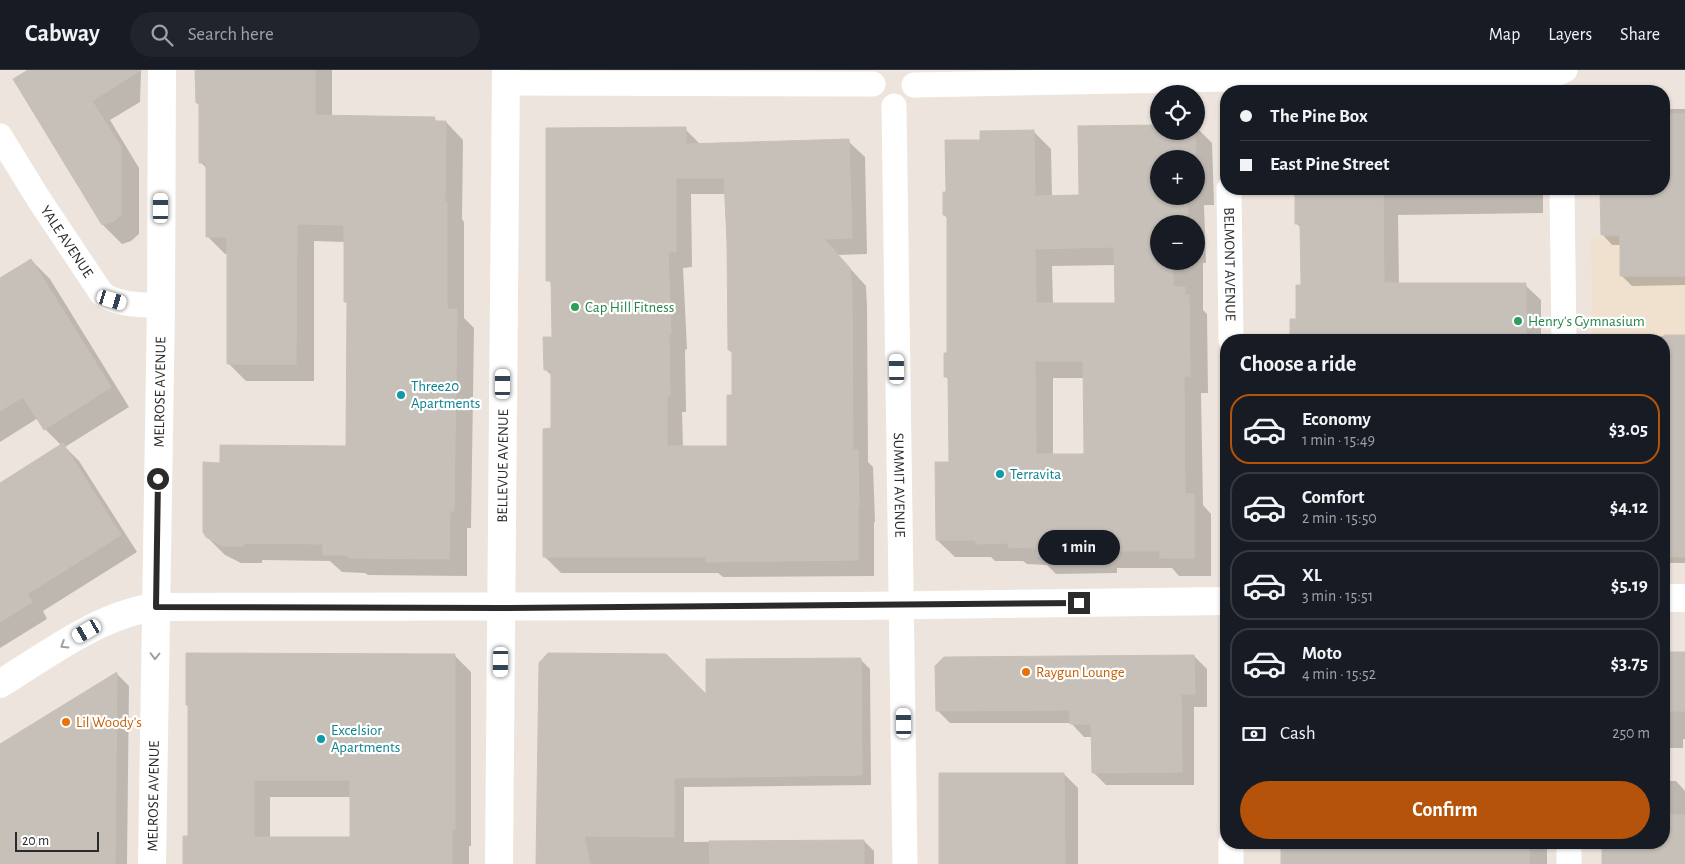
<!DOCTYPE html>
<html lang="en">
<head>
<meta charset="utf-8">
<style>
	body { margin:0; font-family:"Alegreya Sans",sans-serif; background:#20242c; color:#f1f3f6; height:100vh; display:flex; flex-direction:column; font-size:19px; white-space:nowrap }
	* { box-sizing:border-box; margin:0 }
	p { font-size:16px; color:#9ea1a6 }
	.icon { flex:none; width:28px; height:28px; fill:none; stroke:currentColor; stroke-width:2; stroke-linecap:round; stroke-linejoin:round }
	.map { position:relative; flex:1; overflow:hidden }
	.side { position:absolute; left:1220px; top:264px; width:450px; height:515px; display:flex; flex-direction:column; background:#171b24; border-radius:20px; box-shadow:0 1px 4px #0004 }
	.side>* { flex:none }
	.guide { position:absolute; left:1220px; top:15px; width:450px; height:110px; border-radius:20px; box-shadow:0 1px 4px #0004; display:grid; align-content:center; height:110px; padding:0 20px; background:#171b24 }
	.fabs { position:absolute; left:1150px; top:15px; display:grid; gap:10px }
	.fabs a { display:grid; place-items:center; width:55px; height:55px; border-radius:50%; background:#171b24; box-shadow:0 1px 4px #0004; font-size:25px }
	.scale { position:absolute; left:15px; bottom:12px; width:84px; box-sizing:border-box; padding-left:5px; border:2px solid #2b2b2b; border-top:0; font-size:14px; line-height:18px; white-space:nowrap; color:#2b2b2b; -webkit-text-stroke:4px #fff; paint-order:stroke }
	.end { position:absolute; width:22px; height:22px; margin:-11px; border:6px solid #2b2b2b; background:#fff; box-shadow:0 0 0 2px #fff }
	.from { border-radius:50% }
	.bubble { position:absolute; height:35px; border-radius:18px; background:#171b24; box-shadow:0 1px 4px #0004; font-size:16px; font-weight:600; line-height:35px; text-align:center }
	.car { position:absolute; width:15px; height:30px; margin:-15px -8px; border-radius:6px; box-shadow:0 0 4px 1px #0007; background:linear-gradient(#fff 24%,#345 0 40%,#fff 0 76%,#345 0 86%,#fff 0) }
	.guide b { display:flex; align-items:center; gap:18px; height:48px; font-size:19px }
	.guide b+b { border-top:1px solid #363941 }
	.guide i { width:12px; height:12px; background:#f1f3f6 }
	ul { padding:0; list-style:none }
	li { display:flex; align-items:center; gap:15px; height:70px; margin:0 10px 8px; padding:0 10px; border:2px solid #363941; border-radius:20px }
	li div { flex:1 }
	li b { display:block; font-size:19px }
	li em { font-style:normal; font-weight:600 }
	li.active { border-color:#b45309 }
	li>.icon { width:45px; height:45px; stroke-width:1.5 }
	h2 { padding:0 20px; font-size:22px; line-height:60px }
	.pay { display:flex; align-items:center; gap:12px; height:55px; padding:0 20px; font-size:19px }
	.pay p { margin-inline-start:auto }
	.action { display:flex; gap:10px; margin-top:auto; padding:10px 20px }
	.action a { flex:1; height:58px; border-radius:30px; background:#b45309; color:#fff; font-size:20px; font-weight:600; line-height:58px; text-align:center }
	header { display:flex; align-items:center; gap:30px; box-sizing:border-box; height:70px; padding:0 25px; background:#171b24; border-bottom:1px solid #363941 }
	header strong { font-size:24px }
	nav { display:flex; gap:28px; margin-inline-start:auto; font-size:18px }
	.search { width:350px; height:45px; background:#20242c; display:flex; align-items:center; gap:12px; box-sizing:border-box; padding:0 18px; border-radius:28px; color:#9ea1a6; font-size:19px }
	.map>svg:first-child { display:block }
	.education { fill:#efe1cd }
	.shadow { fill:#0003; fill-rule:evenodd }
	.building { fill:#c6c0b9; stroke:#c9c1b7; fill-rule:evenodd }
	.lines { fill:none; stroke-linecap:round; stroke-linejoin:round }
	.minor { stroke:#fff; stroke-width:25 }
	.tertiary { stroke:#fff; stroke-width:28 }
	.secondary { stroke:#fff; stroke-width:28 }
	.oneway { stroke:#a0a0a0 }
	.route { stroke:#2b2b2b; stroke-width:6 }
	.leisure-dot { fill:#2e9e5b; stroke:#fff; stroke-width:2 }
	.culture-dot { fill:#0f9aa8; stroke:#fff; stroke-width:2 }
	.food-dot { fill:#e8710a; stroke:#fff; stroke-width:2 }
	.labels { text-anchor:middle; stroke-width:4.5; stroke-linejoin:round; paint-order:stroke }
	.street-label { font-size:15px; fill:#2b2b2b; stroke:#fff }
	.leisure-label { font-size:15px; fill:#27864d; stroke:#fff; text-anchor:start }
	.culture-label { font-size:15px; fill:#0d838f; stroke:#fff; text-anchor:start }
	.food-label { font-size:15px; fill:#c56008; stroke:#fff; text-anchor:start }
</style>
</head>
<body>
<header>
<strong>Cabway</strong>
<div class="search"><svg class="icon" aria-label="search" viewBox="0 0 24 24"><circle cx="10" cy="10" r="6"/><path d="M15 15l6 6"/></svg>Search here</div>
<nav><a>Map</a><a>Layers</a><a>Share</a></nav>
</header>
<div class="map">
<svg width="1685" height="794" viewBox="0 0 1685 794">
	<rect width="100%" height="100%" fill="#ede5dd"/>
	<path class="education" d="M1591,167H1685V492H1664V270H1592Z"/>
	<path class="shadow" d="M30,0H141L140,32L110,50L139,98V164L131,171L122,174L103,155Z
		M197,0H332V46L434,48L438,52H446L463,70L462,149L464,152V248L474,258L471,458H467V506L368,505L365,503L342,502L330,491L262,490V493H241L225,485L207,467L221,394L347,377L349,235L345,231V172L314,171V311H246L228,293L229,184H225L207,166L208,99L200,92V36L197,33Z
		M1664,39H1685V215L1632,216L1621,205V175H1612L1602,164V123L1600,119H1664Z
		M1196,57L1212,73L1214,135H1204L1206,193H1203V240L1207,244L1208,323H1201L1203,435L1211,444V506H1179L1172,498H1117V503L1056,504L1047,495L1027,494L1023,491H995L991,487H955L937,470L950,393L949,310L945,306L948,284V149L944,145L947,123L982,71L1033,61L1051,79L1052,127L1080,126L1159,61H1196ZM1159,89H1196V126H1159ZM1159,154H1196V191H1159ZM1116,195V235H1053L1052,196ZM1053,308H1084L1085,385H1053Z
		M685,59L701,75L848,71L865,87L867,184L838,185L866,216L867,237L868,392L873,397L875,452H874V506L723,507L718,503H561L544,486L552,359V306L545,299L553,268V215L548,210ZM691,124H726L729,280L733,284V326L729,377H683L682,342H686L685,280L687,279L683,198L692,197Z
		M1288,119H1543V143L1398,145L1399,215H1525L1541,230V270H1291L1297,250L1302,217L1301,158L1297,154L1296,127Z
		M31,190L50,209L129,337L65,377L79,391L137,482L43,541L47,549L0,578V414L61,375L45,359L38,348L0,372V209Z
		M1685,266V493H1664V270H1613V267Z
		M1664,583H1685V669H1683V678H1664Z
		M454,585L471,602V776H469V794H184L189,768V637L187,635ZM270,727H351V768H270Z
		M1194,586L1207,599V637H1194V715H1106L1093,702L1092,667H1084L1071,653H950L937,640Z
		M860,589L870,599L871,715L684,717V772L864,771L874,781V794H538L708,627Z
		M117,604L129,616L127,794H0V676Z
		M1064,704L1078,718V794H941Z
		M1664,711H1676L1685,721V794H1603L1664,772Z
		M1282,772H1551V779H1547V794H1282Z"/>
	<path class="building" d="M28,0H141L92,31L121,77V145L112,152L102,155L13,9Z
		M195,0H315V45L435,47L434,51H446L445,133H447V239H457L454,441H450L449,489L349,488L348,485H323V474L244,473V476H222L206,467L203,462V392L220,393V375L346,376L347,232H344V155L297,154L296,294H227V167H206V93H199V33H196Z
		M1664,44H1685V206H1620V165H1601L1600,119H1664Z
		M1159,55V61H1195L1196,89H1159V126H1187L1188,154H1159V191H1173V217H1185V225H1189L1190,306H1184L1185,424H1194V488H1160V481H1100V485L1037,486L1036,478L1008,477V473L976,474V470H936L935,392H949L948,307H944V283H947V145H943V122H946L945,70H980V61L1034,60L1035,126L1079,125L1078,56ZM1114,177L1115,233H1036L1035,179ZM1035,291H1083L1084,384H1036Z
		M686,57V74L849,69L852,168L824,169L850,198L852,220L853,380H858L859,437H858V490L706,492V487H543V359L551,358V300H544L543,267H552L551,211H546V58ZM676,108H724L727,172L728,280H732V325H727V376H667V326H670L669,264H671L668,182H676Z
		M1299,119H1383L1384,213H1526V270H1290V249H1296V215H1301L1300,154H1295V123H1300Z
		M31,189L111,317L44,360L23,327L0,341V208Z
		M1664,265H1685V487H1664Z
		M63,373L121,465L27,524L32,532L0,552V413Z
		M1664,582H1685V641H1664Z
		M186,583L455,584V759H452V794H183V766H188V635H186ZM254,710H350V767H254Z
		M548,583L666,584L706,624V589L861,588L862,705L674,708V767L584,766L590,794H536L539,593Z
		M1194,585L1195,624H1181L1182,702L1092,703L1091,654H1070V640L936,641L935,596L944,587Z
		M117,602L115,794H0V674Z
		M939,703H1064L1065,794H939Z
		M1664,745H1685V794H1602V772H1664Z
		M864,770V794H710L709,771Z
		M1281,772H1530L1529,794H1281Z"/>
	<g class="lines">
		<g class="minor">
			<path d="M506,13L873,14"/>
			<path d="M914,15L1228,9H1532L1550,7L1565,0"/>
			<path id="s1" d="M894,36L905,794"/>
			<path id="s2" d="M0,66L38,128L102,224C120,236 140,234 161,236"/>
			<path id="s3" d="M1229,119L1231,270"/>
			<path d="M1562,119L1564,270"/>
			<path d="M1231,772V794"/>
			<path d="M1569,772V794"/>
		</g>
		<g class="tertiary">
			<path id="s4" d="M152,794L161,236L162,0"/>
			<path id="s5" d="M499,794L506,0"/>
		</g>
		<path class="secondary" d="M1664,528H1685
			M0,614C47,585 100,544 156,537L859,536L1226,531"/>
	</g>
	<defs><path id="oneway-chevron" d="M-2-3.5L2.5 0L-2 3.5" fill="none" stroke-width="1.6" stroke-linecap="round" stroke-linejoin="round" transform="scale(1.25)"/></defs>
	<g class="oneway">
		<use href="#oneway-chevron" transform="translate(64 575) rotate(148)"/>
		<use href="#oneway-chevron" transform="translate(155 586) rotate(91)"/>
	</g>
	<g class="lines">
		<path class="route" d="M158,409L156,537L502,538L1079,533"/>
	</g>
	<g class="leisure-dot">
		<circle cx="575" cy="237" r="5"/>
		<circle cx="1518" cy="251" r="5"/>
	</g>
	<g class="culture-dot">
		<circle cx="401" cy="325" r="5"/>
		<circle cx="1000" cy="404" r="5"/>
		<circle cx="321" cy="669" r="5"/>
	</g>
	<g class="food-dot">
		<circle cx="1026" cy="602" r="5"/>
		<circle cx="66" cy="652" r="5"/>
	</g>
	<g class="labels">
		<g class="street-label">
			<text dy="5" stroke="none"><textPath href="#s2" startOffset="125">YALE AVENUE</textPath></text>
			<text dy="5" stroke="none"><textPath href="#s3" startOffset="75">BELMONT AVENUE</textPath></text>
			<text dy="5" stroke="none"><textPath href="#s4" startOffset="472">MELROSE AVENUE</textPath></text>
			<text dy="5" stroke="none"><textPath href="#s5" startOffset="398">BELLEVUE AVENUE</textPath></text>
			<text dy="5" stroke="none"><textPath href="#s1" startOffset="379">SUMMIT AVENUE</textPath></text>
			<text dy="5" stroke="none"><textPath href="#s4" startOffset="68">MELROSE AVENUE</textPath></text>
		</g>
		<g class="leisure-label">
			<text x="585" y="242">Cap Hill Fitness</text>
			<text x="1528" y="256">Henry's Gymnasium</text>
		</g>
		<g class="culture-label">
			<text x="411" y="321">Three20<tspan x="411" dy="17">Apartments</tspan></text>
			<text x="1010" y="409">Terravita</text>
			<text x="331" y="665">Excelsior<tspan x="331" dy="17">Apartments</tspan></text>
		</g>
		<g class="food-label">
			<text x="1036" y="607">Raygun Lounge</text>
			<text x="76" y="657">Lil Woody's</text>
		</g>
	</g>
</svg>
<div class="fabs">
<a><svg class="icon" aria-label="locate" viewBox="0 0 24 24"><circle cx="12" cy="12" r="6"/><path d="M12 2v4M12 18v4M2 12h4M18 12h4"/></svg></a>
<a>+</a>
<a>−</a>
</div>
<div class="scale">20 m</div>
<i class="end from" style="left:158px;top:409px"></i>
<i class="end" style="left:1079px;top:533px"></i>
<div class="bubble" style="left:1038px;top:460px;width:82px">1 min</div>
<i class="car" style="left:161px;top:138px;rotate:0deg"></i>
<i class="car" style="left:112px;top:230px;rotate:107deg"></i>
<i class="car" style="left:897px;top:299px;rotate:359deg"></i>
<i class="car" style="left:503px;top:314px;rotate:0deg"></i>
<i class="car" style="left:87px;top:561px;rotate:240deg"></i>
<i class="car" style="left:501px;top:592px;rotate:181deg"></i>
<i class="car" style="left:904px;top:653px;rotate:359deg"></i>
<div class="guide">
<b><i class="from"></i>The Pine Box</b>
<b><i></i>East Pine Street</b>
</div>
<section class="side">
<h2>Choose a ride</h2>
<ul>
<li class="active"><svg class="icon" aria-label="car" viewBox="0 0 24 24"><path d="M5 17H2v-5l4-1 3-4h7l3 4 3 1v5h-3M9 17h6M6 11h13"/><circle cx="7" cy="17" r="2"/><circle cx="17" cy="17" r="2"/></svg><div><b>Economy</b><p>1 min · 15:49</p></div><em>$3.05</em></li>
<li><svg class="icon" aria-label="car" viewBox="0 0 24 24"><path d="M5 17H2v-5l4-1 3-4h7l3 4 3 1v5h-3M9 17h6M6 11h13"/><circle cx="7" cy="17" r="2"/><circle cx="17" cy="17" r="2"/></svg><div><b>Comfort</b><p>2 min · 15:50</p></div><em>$4.12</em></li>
<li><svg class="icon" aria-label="car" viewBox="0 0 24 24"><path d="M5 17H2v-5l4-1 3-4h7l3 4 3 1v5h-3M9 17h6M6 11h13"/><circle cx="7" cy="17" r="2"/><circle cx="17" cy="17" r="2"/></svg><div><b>XL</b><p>3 min · 15:51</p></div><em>$5.19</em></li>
<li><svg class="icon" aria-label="car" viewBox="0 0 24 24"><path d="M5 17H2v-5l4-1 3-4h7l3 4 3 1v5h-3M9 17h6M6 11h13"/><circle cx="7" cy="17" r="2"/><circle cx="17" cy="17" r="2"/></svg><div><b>Moto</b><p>4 min · 15:52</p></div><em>$3.75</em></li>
</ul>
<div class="pay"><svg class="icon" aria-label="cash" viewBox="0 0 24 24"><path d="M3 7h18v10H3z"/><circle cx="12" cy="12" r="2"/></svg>Cash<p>250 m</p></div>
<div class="action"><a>Confirm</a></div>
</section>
</div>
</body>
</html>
